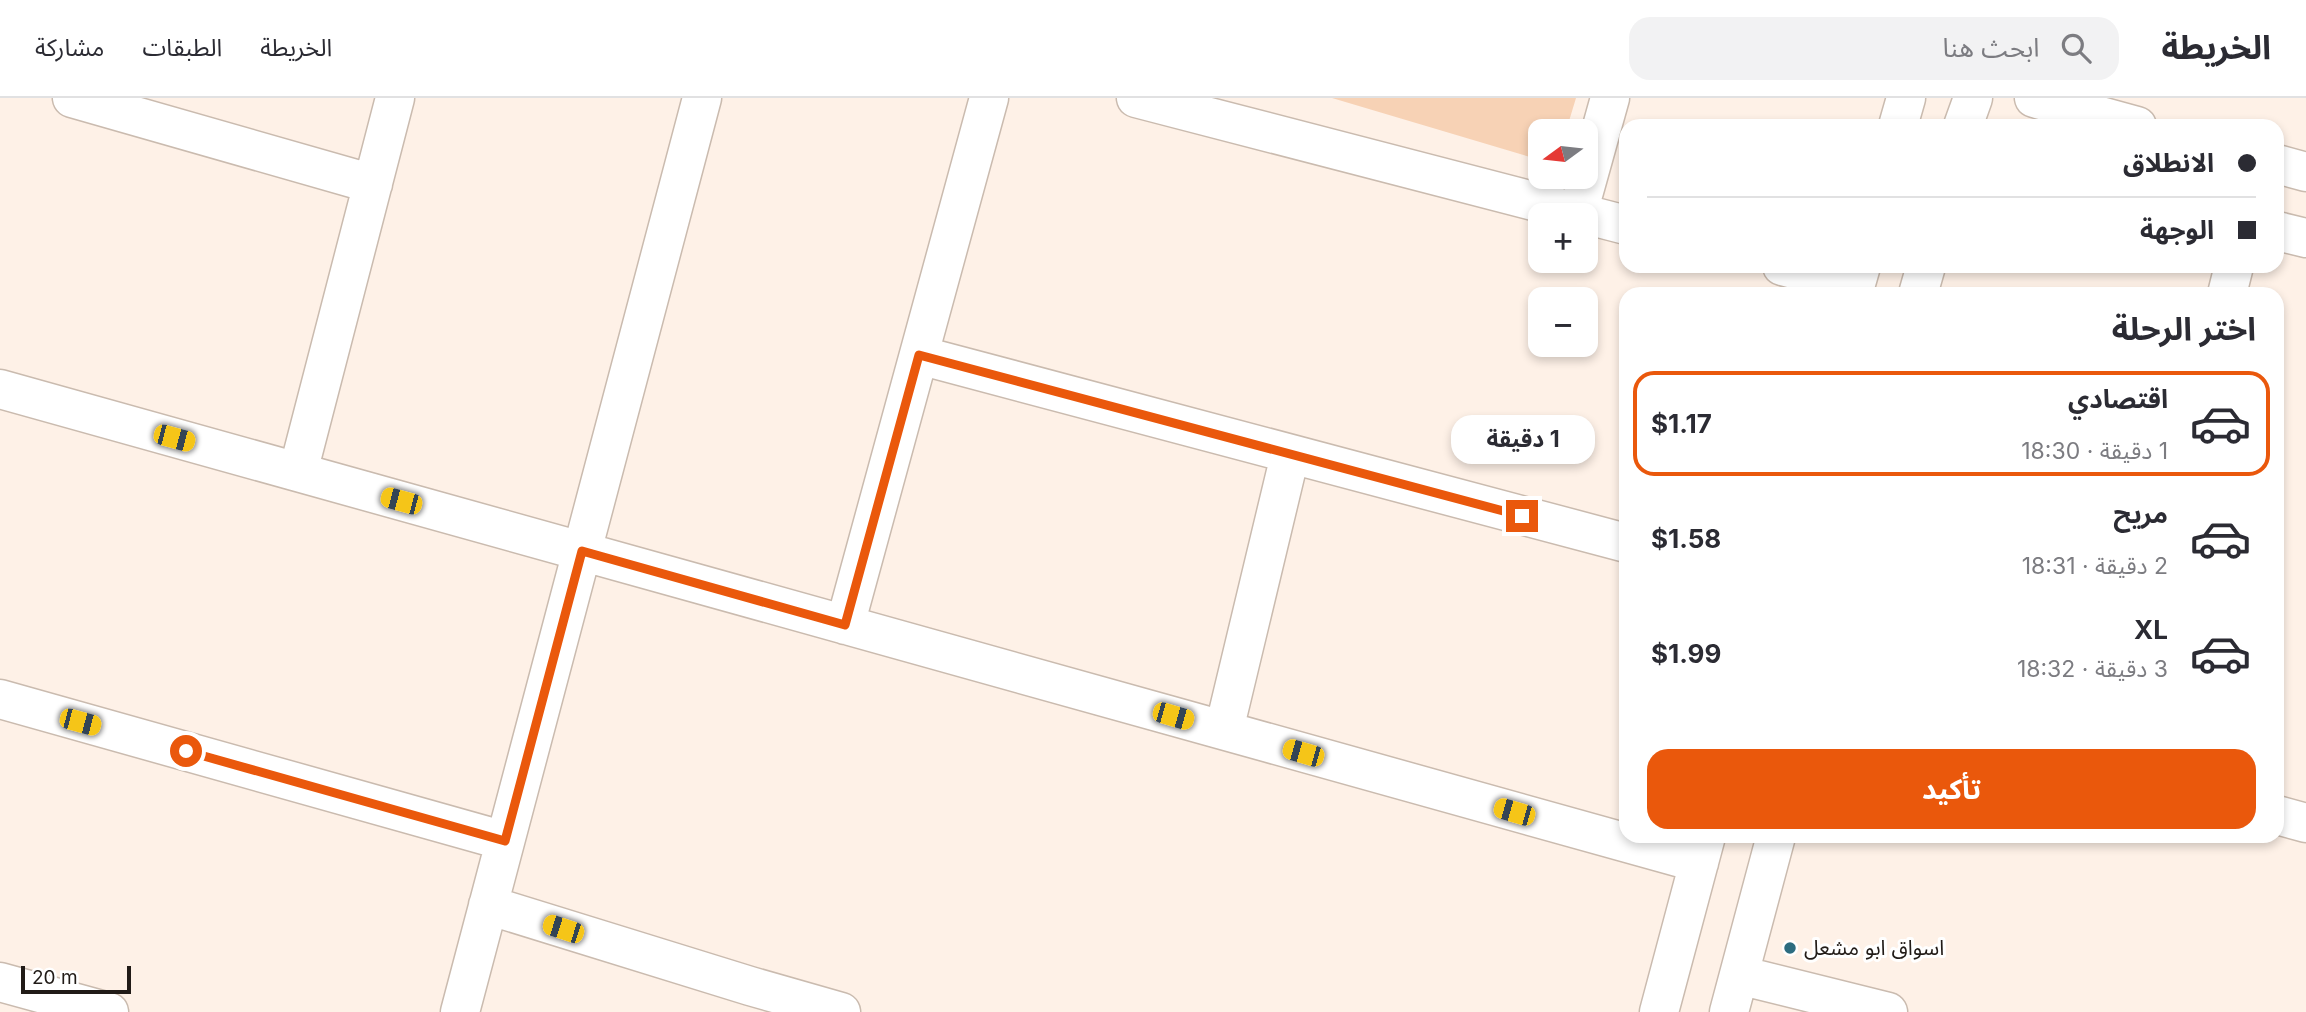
<!DOCTYPE html>
<html lang="ar">
<head>
<meta charset="utf-8">
<style>
	body { margin:0; font-family:Inter,"Noto Sans Arabic",sans-serif; background:#f2f2f3; color:#2b2b33; direction:rtl; height:100vh; display:flex; flex-direction:column; font-size:26px; white-space:nowrap }
	* { box-sizing:border-box; margin:0 }
	p { font-size:23px; color:#7c7c81 }
	.icon { flex:none; width:38px; height:38px; fill:none; stroke:currentColor; stroke-width:2; stroke-linecap:round; stroke-linejoin:round }
	.map { position:relative; flex:1; overflow:hidden; direction:ltr }
	.side { position:absolute; left:1619px; top:189px; width:665px; height:556px; display:flex; flex-direction:column; background:#fff; border-radius:21px; box-shadow:0 4px 10px #0003; direction:rtl }
	.side>* { flex:none }
	.top-card { position:absolute; left:1619px; top:21px; width:665px; height:154px; border-radius:21px; box-shadow:0 4px 10px #0003; direction:rtl; display:grid; align-content:center; height:154px; padding:0 28px; background:#fff }
	.needle { width:46px; rotate:255deg }
	.tools { position:absolute; left:1528px; top:21px; display:grid; gap:14px }
	.tools a { display:grid; place-items:center; width:70px; height:70px; border-radius:14px; background:#fff; box-shadow:0 4px 10px #0003; font-size:35px }
	.scale { position:absolute; left:21px; bottom:18px; width:110px; box-sizing:border-box; padding-left:7px; border:4px solid #211b17; border-top:0; font-size:19px; line-height:24px; white-space:nowrap; color:#211b17; -webkit-text-stroke:5px #fff; paint-order:stroke }
	.end { position:absolute; width:32px; height:32px; margin:-16px; border:9px solid #ea580c; background:#fff; box-shadow:0 0 0 4px #fff }
	.from { border-radius:50% }
	.bubble { position:absolute; height:49px; border-radius:21px; background:#fff; box-shadow:0 4px 10px #0003; font-size:23px; font-weight:700; line-height:49px; text-align:center; direction:rtl }
	.car { position:absolute; width:21px; height:42px; margin:-21px -10px; border-radius:9px; box-shadow:0 0 5px 2px #0007; background:linear-gradient(#f5c518 24%,#345 0 40%,#f5c518 0 76%,#345 0 86%,#f5c518 0) }
	.top-card b { display:flex; align-items:center; gap:24px; height:66px; font-size:26px }
	.top-card b+b { border-top:2px solid #e1e1e2 }
	.top-card i { width:18px; height:18px; background:#2b2b33 }
	ul { padding:0; list-style:none }
	li { display:flex; align-items:center; gap:21px; height:105px; margin:0 14px 10px; padding:0 14px; border:4px solid transparent; border-radius:21px }
	li div { flex:1 }
	li b { display:block; font-size:26px }
	li em { font-style:normal; font-weight:700 }
	li.selected { border-color:#ea580c }
	li>.icon { width:63px; height:63px; stroke-width:1.5 }
	h2 { padding:0 28px; font-size:32px; line-height:84px }
	.cta { display:flex; gap:14px; margin-top:auto; padding:14px 28px }
	.cta a { flex:1; height:80px; border-radius:21px; background:#ea580c; color:#fff; font-size:28px; font-weight:700; line-height:80px; text-align:center }
	header { display:flex; align-items:center; gap:42px; box-sizing:border-box; height:98px; padding:0 35px; background:#fff; border-bottom:2px solid #e1e1e2 }
	header strong { font-size:33px }
	nav { display:flex; gap:38px; margin-inline-start:auto; font-size:24px }
	.search { width:490px; height:63px; background:#f2f2f3; display:flex; align-items:center; gap:18px; box-sizing:border-box; padding:0 24px; border-radius:21px; color:#7c7c81; font-size:26px }
	.map>svg:first-child { display:block }
	.green { fill:#f7d2b5 }
	.lines { fill:none; stroke-linecap:round; stroke-linejoin:round }
	.minor-casing { stroke:#cabbaf; stroke-width:41 }
	.minor { stroke:#fff; stroke-width:38 }
	.route { stroke:#ea580c; stroke-width:9 }
	.poi-dot { fill:#2c6c80; stroke:#fff; stroke-width:2.5 }
	.labels { text-anchor:middle; stroke-width:6; stroke-linejoin:round; paint-order:stroke }
	.poi-label { font-size:21px; fill:#211b17; stroke:#fff; text-anchor:start }
</style>
</head>
<body>
<header>
<strong>الخريطة</strong>
<div class="search"><svg class="icon" aria-label="search" viewBox="0 0 24 24"><circle cx="10" cy="10" r="6"/><path d="M15 15l6 6"/></svg>ابحث هنا</div>
<nav><a>الخريطة</a><a>الطبقات</a><a>مشاركة</a></nav>
</header>
<div class="map">
<svg width="2306" height="914" viewBox="0 0 2306 914">
	<rect width="100%" height="100%" fill="#fef1e7"/>
	<path class="green" d="M1332,0H1576L1566,33H1540V62Z"/>
	<g class="lines">
		<defs>
			<path id="minor" d="M72,0L373,86
				M1136,0L1626,127
				M2034,0L2137,28
				M1898,28L1906,0
				M1963,28L1973,0
				M2277,66L2306,74
				M1578,115L1610,0
				M2277,133L2306,140
				M1782,168L1830,181
				M1853,196L1861,168
				M1918,196L1926,168
				M2227,196L2234,168
				M919,257L1626,445
				M0,291L1699,765
				M298,374L395,0
				M845,527L989,0
				M0,601L505,743
				M1224,632L1290,357
				M2277,717L2306,725
				M488,807L750,888L841,914
				M1739,877L1888,914
				M0,884L109,914
				M460,914L702,0
				M1659,914L1706,738
				M1729,914L1776,738"/>
		</defs>
		<use href="#minor" class="minor-casing"/>
		<use href="#minor" class="minor"/>
	</g>
	<g class="lines">
		<path class="route" d="M186,653L505,743L582,453L845,527L919,257L1522,418"/>
	</g>
	<circle class="poi-dot" cx="1790" cy="850" r="7"/>
	<g class="labels">
		<g class="poi-label">
			<text x="1804" y="857">اسواق ابو مشعل</text>
		</g>
	</g>
</svg>
<div class="tools">
<a><svg class="needle" viewBox="-14 -14 28 28"><path d="M0-13l5 13h-10z" fill="#e53935"/><path d="M0 13l5-13h-10z" fill="#7c7c81"/></svg></a>
<a>+</a>
<a>−</a>
</div>
<div class="scale">20 m</div>
<i class="end from" style="left:186px;top:653px"></i>
<i class="end" style="left:1522px;top:418px"></i>
<div class="bubble" style="left:1451px;top:317px;width:144px">1 دقيقة</div>
<i class="car" style="left:174px;top:340px;rotate:105deg"></i>
<i class="car" style="left:401px;top:403px;rotate:285deg"></i>
<i class="car" style="left:1173px;top:618px;rotate:106deg"></i>
<i class="car" style="left:80px;top:624px;rotate:105deg"></i>
<i class="car" style="left:1303px;top:655px;rotate:286deg"></i>
<i class="car" style="left:1514px;top:714px;rotate:286deg"></i>
<i class="car" style="left:563px;top:831px;rotate:288deg"></i>
<div class="top-card">
<b><i class="from"></i>الانطلاق</b>
<b><i></i>الوجهة</b>
</div>
<section class="side">
<h2>اختر الرحلة</h2>
<ul>
<li class="selected"><svg class="icon" aria-label="car" viewBox="0 0 24 24"><path d="M5 17H2v-5l4-1 3-4h7l3 4 3 1v5h-3M9 17h6M6 11h13"/><circle cx="7" cy="17" r="2"/><circle cx="17" cy="17" r="2"/></svg><div><b>اقتصادي</b><p>1 دقيقة · 18:30</p></div><em>$1.17</em></li>
<li><svg class="icon" aria-label="car" viewBox="0 0 24 24"><path d="M5 17H2v-5l4-1 3-4h7l3 4 3 1v5h-3M9 17h6M6 11h13"/><circle cx="7" cy="17" r="2"/><circle cx="17" cy="17" r="2"/></svg><div><b>مريح</b><p>2 دقيقة · 18:31</p></div><em>$1.58</em></li>
<li><svg class="icon" aria-label="car" viewBox="0 0 24 24"><path d="M5 17H2v-5l4-1 3-4h7l3 4 3 1v5h-3M9 17h6M6 11h13"/><circle cx="7" cy="17" r="2"/><circle cx="17" cy="17" r="2"/></svg><div><b>XL</b><p>3 دقيقة · 18:32</p></div><em>$1.99</em></li>
</ul>
<div class="cta"><a>تأكيد</a></div>
</section>
</div>
</body>
</html>
